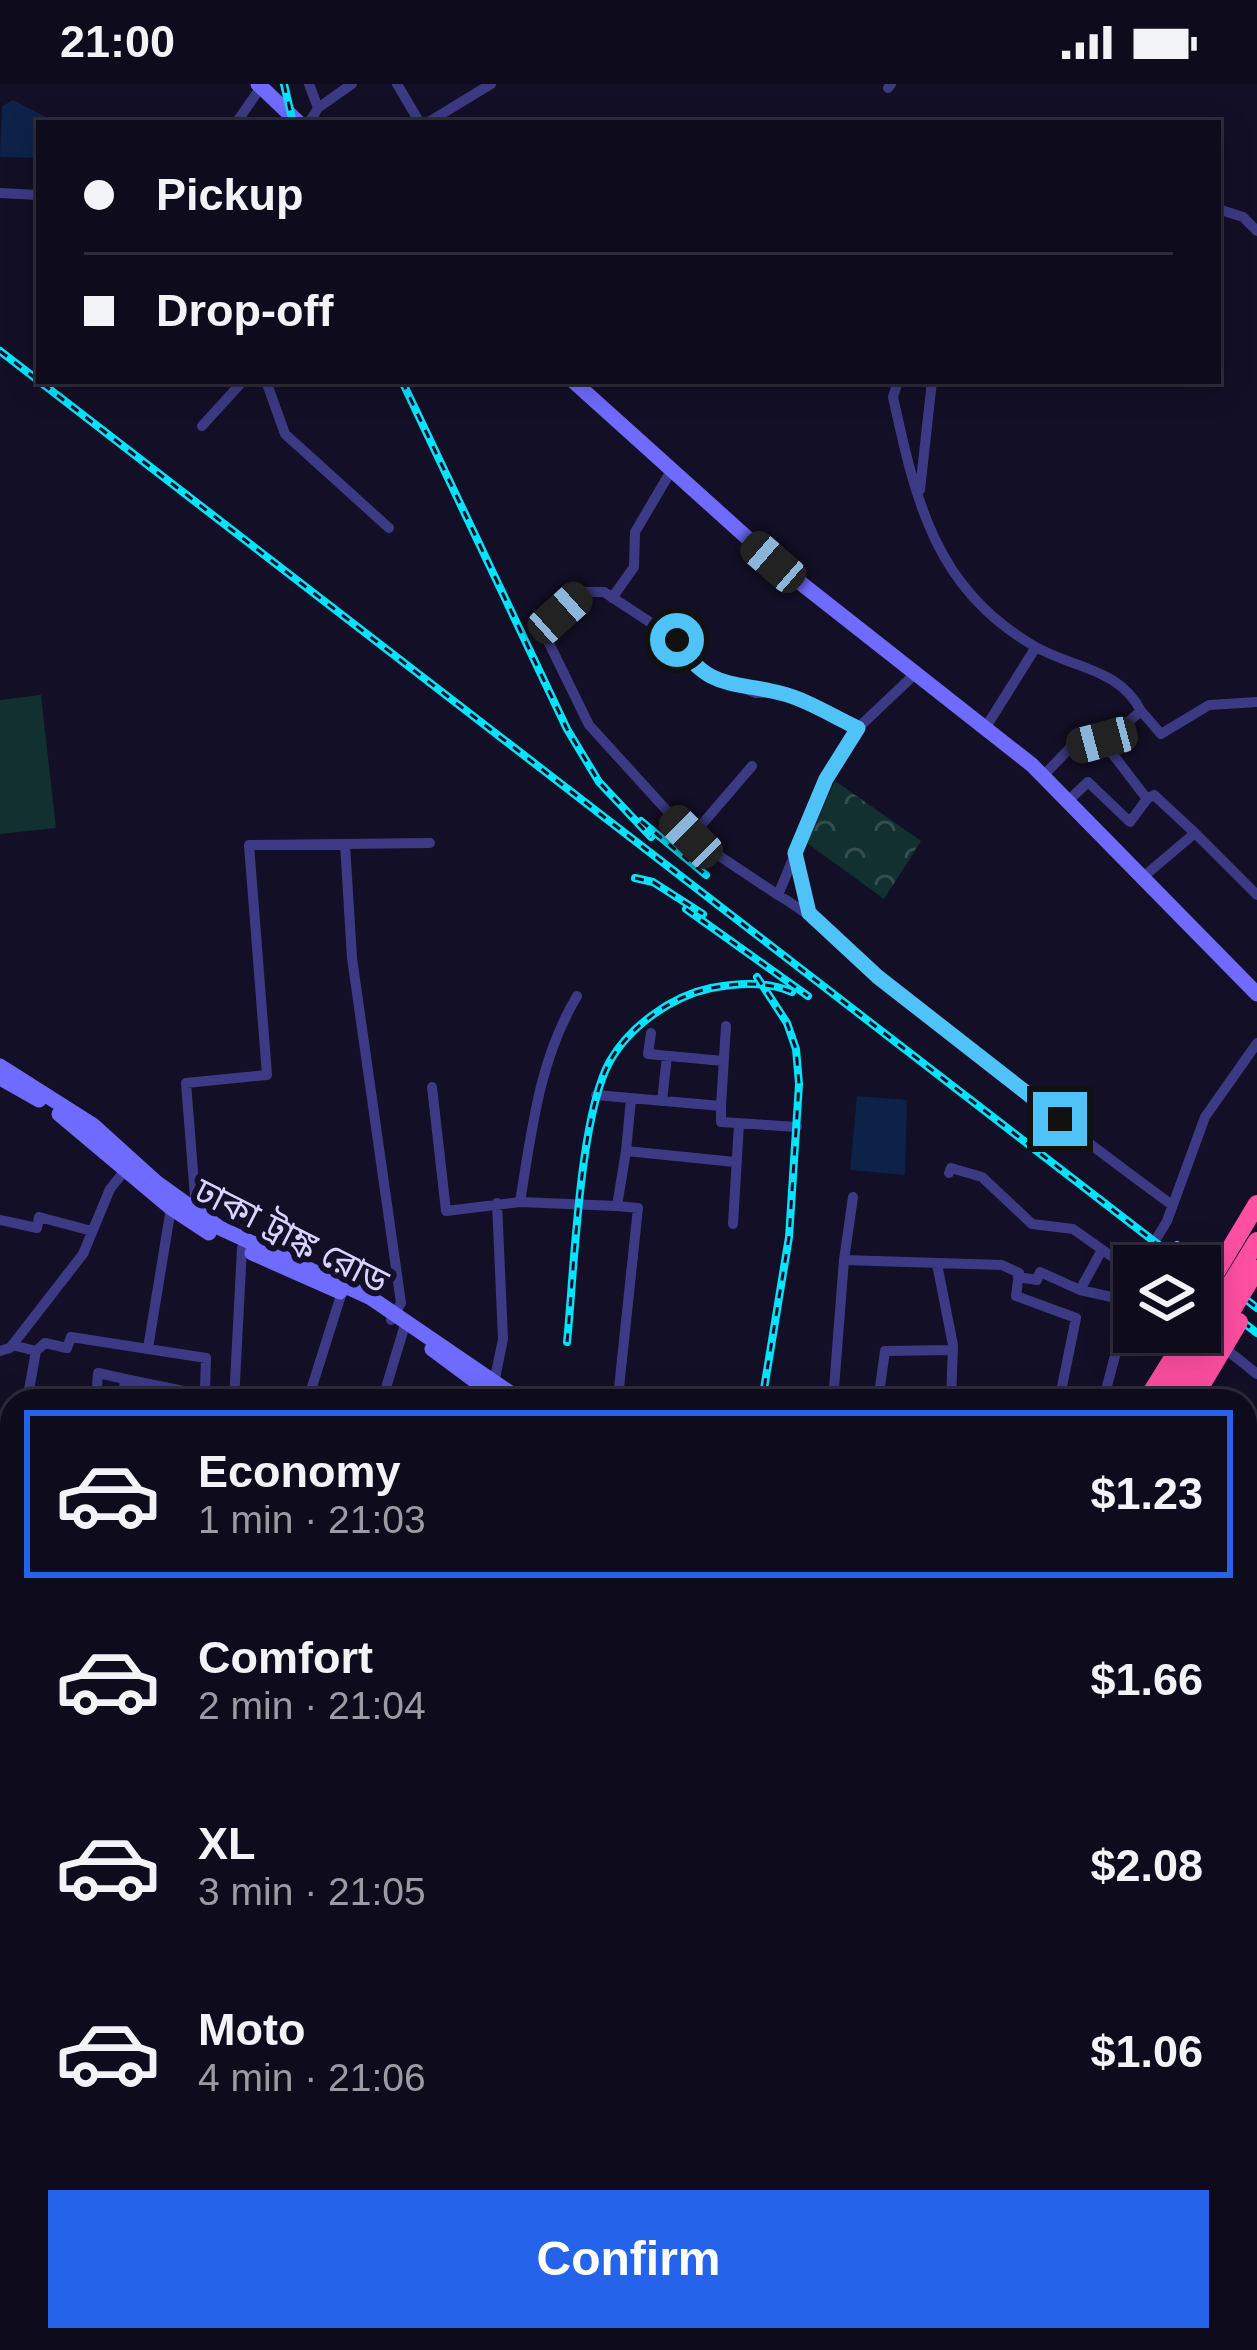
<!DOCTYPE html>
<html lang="en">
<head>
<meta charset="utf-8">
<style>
	body { margin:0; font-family:Arial,"Noto Sans Bengali",sans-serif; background:#171425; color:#f1f3f6; height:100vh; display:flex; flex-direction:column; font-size:45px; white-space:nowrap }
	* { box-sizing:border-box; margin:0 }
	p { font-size:39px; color:#9b9ba3 }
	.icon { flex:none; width:66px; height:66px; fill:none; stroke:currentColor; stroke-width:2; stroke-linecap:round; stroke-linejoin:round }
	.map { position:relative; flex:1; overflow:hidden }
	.drawer { position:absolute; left:0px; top:1305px; width:1257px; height:963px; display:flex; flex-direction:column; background:#0e0b1c; border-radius:36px 36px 0 0; box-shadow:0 6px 30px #0003,0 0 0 3px #2e2b3b }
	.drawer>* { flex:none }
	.top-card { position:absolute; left:36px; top:36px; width:1185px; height:264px; border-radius:0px; box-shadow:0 6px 30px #0003,0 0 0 3px #2e2b3b; display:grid; align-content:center; height:264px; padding:0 48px; background:#0e0b1c }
	.controls { position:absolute; left:1113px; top:1161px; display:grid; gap:24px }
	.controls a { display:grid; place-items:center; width:108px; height:108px; border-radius:0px; background:#0e0b1c; box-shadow:0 6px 30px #0003,0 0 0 3px #2e2b3b; font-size:60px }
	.end { position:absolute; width:54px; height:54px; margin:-27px; border:15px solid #4fc3f7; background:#111; box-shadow:0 0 0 6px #111 }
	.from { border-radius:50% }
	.car { position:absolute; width:36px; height:72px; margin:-36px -18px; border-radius:15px; box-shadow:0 0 9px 3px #0007; background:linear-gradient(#222 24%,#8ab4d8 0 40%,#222 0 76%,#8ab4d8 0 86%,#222 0) }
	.top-card b { display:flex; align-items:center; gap:42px; height:114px; font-size:45px }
	.top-card b+b { border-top:3px solid #2e2b3b }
	.top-card i { width:30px; height:30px; background:#f1f3f6 }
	ul { padding:21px 0 0; list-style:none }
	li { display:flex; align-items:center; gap:36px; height:168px; margin:0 24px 18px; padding:0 24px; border:6px solid transparent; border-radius:0px }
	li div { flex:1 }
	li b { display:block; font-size:45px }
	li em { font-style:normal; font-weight:700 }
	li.on { border-color:#2563eb }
	li>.icon { width:108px; height:108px; stroke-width:1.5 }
	.action { display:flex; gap:24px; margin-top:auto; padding:24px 48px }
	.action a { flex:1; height:138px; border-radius:0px; background:#2563eb; color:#fff; font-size:48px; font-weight:700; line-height:138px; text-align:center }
	.status { display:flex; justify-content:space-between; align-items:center; height:84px; padding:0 60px; background:#0e0b1c; direction:ltr }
	.status svg { height:33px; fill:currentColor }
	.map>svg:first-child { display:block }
	.forest { fill:url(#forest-crowns) }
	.garden { fill:#12302f }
	.water { fill:#0c2248 }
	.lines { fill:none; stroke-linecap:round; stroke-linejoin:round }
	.street { stroke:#3d3a85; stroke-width:10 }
	.secondary { stroke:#6f6bff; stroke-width:15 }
	.highway { stroke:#ff4fa3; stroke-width:18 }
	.rail-casing { stroke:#00e5ff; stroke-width:8 }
	.rail { stroke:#130f26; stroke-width:3; stroke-dasharray:9; stroke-linecap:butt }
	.highway-bridge { stroke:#ff4fa3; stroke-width:18 }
	.route { stroke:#4fc3f7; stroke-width:15 }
	.labels { text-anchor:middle; stroke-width:12; stroke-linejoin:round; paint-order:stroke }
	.street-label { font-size:36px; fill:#d9d4ff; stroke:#130f26 }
</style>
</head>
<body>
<div class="status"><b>21:00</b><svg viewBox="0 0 49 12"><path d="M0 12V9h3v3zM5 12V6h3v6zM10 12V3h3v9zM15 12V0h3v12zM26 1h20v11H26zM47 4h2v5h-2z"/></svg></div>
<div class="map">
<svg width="1257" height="2266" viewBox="0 0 1257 2266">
	<defs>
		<pattern id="forest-crowns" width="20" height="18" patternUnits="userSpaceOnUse" patternTransform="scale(3)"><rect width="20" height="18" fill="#12302f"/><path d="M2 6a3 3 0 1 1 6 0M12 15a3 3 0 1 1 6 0" fill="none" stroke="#344d4e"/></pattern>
	</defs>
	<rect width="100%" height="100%" fill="#130f26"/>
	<path class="forest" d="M835,697L921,757L884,815L807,759Z"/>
	<path class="garden" d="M41,611L56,744L0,750V616Z"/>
	<path class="water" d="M13,16L48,34L39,39L37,74L0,73L2,22Z
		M857,1012L907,1016L905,1091L850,1086Z"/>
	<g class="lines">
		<path class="street" d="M309,0L318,24
			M397,0L420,39
			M888,4L891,0
			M236,39L261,3
			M309,39L318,24L352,0
			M427,39L491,0
			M0,109L39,111
			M1218,125L1243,133L1257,147
			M266,297L285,350L389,444
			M898,297L893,313C916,418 935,504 1034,562C1074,585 1119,584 1141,627
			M202,342L243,297
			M920,406L932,297
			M612,514L634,483L635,448L671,387
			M858,644L915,590
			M984,646L1036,563
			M1102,656L1147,715L1154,711L1195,749
			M752,682L691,753L778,811
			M1043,692L1069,665L1109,654L1141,627L1161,650L1209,621L1257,618
			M1069,716L1088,698L1130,738L1147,715
			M691,753L589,641L546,553L560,529L582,508H604L677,556L707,591L756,609L778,608L858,644L826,695L778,811C825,838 863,882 906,916C993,986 1082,1055 1172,1121
			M345,760L352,874L401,1219L391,1236
			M796,774L807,826
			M1143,793L1195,749L1257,811
			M651,949L648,970L723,977
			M432,1003L446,1127L520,1118L617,1122L626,1067
			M596,1011L721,1022V1038L797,1043
			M631,1015L626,1067L735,1078
			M662,1017L667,972
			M721,1022L726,942
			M949,1089L951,1084L982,1093L1032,1140L1073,1145L1134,1188
			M520,1118C532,1045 539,976 577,912
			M617,1122L638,1124L619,1304
			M191,1124L195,1113L186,999L267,991L249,761L430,759
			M0,1136L37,1144L39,1133L92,1147
			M733,1140L739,1040
			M844,1176L853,1113
			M937,1180L953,1261L951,1317
			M1140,1182L1167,1137L1205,1033L1257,959
			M1018,1193L1037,1196L1040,1188L1080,1206L1102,1166
			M1080,1206L1134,1218
			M12,1261L36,1267L27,1317
			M1222,1262L1257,1290
			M148,1264L171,1124
			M0,1267L10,1264L83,1170L110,1105L126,1085
			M36,1267L45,1259L67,1264L71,1253L206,1274L205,1304L192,1317
			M125,1295L232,1317
			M494,1299L503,1255L497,1119
			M96,1317L98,1289L125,1295L123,1317
			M234,1317L242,1164
			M277,1317L310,1309L342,1208
			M382,1317L404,1244
			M833,1317L844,1176L1002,1181L1019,1189L1016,1212L1076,1234L1059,1317
			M878,1317L885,1267L953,1266
			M1103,1317L1134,1200
			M1245,1357L1257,1364
			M0,1378H12
			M0,1417L12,1418
			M12,1430V1450
			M1245,1488L1257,1487
			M1245,1504L1257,1505
			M0,1557L12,1562
			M0,1605L12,1606
			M1245,1625L1257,1626
			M1245,1673L1257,1676
			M0,1708H12
			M0,1751L12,1753
			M0,1812L12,1813
			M12,1829V1897
			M1245,1853L1257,1748
			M1245,1927H1257
			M0,1992L12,1994
			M1245,2013L1257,2012
			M0,2014H12
			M0,2178H8L12,2168
			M389,2256L390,2266
			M615,2256L617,2266
			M791,2256L792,2266
			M843,2256V2266
			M1012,2256V2266
			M277,2260L305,2256
			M1116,2266L1120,2256
			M1163,2266L1166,2256"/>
		<path class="secondary" d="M258,0L299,39
			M573,297L774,478L1032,681L1257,910
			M0,982L93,1041L156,1098L220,1144L371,1214L522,1317
			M0,994L39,1016
			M59,1030L171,1124L209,1149
			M252,1169L340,1208
			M432,1265L502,1317
			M1245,1533L1257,1540
			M1245,1547L1257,1552"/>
		<path class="highway" d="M1146,1317L1189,1248
			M948,2256V2266"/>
		<defs>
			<path id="rail" d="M284,0L293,39
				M0,267L1186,1182
				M402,297L567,645L599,698L651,753
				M641,737L706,791
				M635,794L653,798L703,830
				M686,825L808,912
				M757,893L787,939L796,965L799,1000L789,1153L762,1317
				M1177,1161L1257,1224
				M1200,1205L1257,1249
				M567,1258C574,1190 579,1032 610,977C630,942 672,912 711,904C738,899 766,897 792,908"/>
		</defs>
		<use href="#rail" class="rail-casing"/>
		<use href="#rail" class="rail"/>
		<path class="highway-bridge" d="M1200,1215L1257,1120
			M1159,1317L1257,1157
			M1177,1317L1257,1185
			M1192,1317L1239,1238"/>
	</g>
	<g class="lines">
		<path class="route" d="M677,556C706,606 733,597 780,609C806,615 834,633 858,644L826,695L795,769L809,829L878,893L1060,1035"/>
	</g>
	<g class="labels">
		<g class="street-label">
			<text transform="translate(292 1151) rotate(27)" y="13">ঢাকা ট্রাঙ্ক রোড</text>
		</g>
	</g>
</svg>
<div class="controls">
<a><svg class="icon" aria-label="layers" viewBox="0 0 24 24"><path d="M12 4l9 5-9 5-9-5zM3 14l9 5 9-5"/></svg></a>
</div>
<i class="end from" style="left:677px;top:556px"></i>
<i class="end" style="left:1060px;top:1035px"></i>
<i class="car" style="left:773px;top:478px;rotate:311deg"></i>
<i class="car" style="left:560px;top:529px;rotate:48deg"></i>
<i class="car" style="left:1102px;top:656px;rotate:255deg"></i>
<i class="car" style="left:691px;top:753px;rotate:315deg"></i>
<div class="top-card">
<b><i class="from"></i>Pickup</b>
<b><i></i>Drop-off</b>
</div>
<section class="drawer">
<ul>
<li class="on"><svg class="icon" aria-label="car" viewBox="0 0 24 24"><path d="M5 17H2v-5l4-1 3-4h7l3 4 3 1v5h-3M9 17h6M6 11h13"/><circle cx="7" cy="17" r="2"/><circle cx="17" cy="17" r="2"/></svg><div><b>Economy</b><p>1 min · 21:03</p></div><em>$1.23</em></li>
<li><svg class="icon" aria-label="car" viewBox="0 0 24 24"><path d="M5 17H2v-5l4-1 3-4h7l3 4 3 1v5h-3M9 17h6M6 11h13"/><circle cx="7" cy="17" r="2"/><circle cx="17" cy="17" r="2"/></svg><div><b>Comfort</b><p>2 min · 21:04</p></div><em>$1.66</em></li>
<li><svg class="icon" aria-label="car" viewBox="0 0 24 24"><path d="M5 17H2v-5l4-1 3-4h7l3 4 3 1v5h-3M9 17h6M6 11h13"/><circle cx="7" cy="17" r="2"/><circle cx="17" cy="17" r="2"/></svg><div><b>XL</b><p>3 min · 21:05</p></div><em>$2.08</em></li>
<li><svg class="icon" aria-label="car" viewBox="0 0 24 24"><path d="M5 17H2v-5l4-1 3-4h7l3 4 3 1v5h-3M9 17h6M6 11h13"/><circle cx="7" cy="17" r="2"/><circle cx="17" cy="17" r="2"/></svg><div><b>Moto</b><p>4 min · 21:06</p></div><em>$1.06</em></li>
</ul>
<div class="action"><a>Confirm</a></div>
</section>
</div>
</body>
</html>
